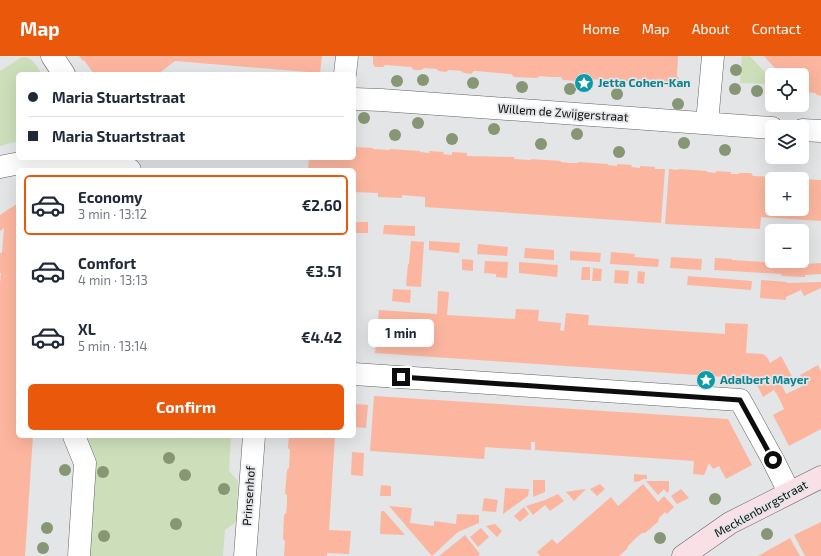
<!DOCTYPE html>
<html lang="en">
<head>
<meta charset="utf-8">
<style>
	body { margin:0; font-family:"Exo 2",sans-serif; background:#f6f6f7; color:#1f2937; height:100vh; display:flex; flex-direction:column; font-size:15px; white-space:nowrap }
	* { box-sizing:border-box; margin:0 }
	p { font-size:13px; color:#747a83 }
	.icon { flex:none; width:22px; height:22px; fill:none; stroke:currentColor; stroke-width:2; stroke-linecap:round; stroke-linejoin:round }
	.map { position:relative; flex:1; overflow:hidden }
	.side { position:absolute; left:16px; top:112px; width:340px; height:270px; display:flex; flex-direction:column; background:#fff; border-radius:6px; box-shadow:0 4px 16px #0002 }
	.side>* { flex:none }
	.guide { position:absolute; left:16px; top:16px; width:340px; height:88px; border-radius:6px; box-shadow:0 4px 16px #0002; display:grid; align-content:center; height:88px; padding:0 12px; background:#fff }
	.fabs { position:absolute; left:765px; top:12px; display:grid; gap:8px }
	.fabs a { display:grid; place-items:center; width:44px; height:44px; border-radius:6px; background:#fff; box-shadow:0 4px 16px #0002; font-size:20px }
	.end { position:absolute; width:18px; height:18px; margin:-9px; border:5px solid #0d0d0e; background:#fff; box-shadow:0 0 0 2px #fff }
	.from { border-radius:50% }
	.bubble { position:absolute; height:28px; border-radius:6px; background:#fff; box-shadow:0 4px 16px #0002; font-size:13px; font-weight:700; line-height:28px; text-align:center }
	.guide b { display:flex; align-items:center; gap:14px; height:38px; font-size:15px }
	.guide b+b { border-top:1px solid #e0e1e3 }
	.guide i { width:10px; height:10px; background:#1f2937 }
	ul { padding:7px 0 0; list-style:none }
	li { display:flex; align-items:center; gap:12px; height:60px; margin:0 8px 6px; padding:0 4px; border:2px solid transparent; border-radius:6px }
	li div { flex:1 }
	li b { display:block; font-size:15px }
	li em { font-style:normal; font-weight:700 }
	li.selected { border-color:#ea580c }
	li>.icon { width:36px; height:36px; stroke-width:1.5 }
	.button { display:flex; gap:8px; margin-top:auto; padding:8px 12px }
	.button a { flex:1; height:46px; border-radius:6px; background:#ea580c; color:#fff; font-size:16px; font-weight:700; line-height:46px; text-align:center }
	header { display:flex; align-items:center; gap:24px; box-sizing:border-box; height:56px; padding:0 20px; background:#ea580c; color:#fff }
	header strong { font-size:19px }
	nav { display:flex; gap:22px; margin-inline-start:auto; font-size:14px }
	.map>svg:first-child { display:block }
	.green { fill:#ccdfba }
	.building { fill:#fcb69f }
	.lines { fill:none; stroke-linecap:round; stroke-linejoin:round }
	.street-casing { stroke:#616264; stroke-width:23 }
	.secondary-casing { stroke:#616264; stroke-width:23 }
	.street { stroke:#fff; stroke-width:22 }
	.secondary { stroke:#f8e0e6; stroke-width:22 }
	.tree { fill:#879675 }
	.route { stroke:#0d0d0e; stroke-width:5 }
	.labels { text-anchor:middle; stroke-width:3.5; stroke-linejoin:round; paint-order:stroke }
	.culture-label { font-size:12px; font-weight:bold; fill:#0d838f; stroke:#e3e5e7; text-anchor:start }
	.street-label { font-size:12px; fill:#0d0d0e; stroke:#e3e5e7 }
</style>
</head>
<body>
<header>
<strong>Map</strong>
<nav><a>Home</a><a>Map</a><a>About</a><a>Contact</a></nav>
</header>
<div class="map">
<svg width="821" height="500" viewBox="0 0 821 500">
	<rect width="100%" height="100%" fill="#e3e5e7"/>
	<path class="green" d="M742,0H750L772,24V28L740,27Z
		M22,1C33,1 36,10 42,18H18V85L0,90V15Z
		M85,380H231L229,415L238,425L236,466L225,474L223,500H88Z"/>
	<path class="building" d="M79,0H322L320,17L175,5L158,18H94L84,4L83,5Z
		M374,0H678L677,20L679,22V30L676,32H669L666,29L615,25L613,27H605L602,24L590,23L588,26L576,25L563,24L561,21H551L540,20L537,22L514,21L511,18L476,15H474L471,18L464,17L461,15L449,14L446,16L439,15L436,13L424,12L421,14H414L411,11L385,9L383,11H375L373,8V1Z
		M764,0H821V40L817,39L815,37L802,36V19H781Z
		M354,91L373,92V93L390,94V93L420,95V96L429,97V95L444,96L443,98L452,99V96L467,97V100L514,101V103L531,104V103L561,105V106L570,107H578V106L608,108V109L617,110V108L632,109L631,111L640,112V110L655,111V113H665L661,167L425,151V141L402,139V142L378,141V137L354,136V114H308L309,102H354Z
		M669,113L678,114V113L707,115V116L716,117V115L731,116V118H739V117H751L753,120L774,121L776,119L798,121L800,123H772V153H802V123L821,124V165L761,161L760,173L665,168Z
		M18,147V380H33L25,500H0V227L1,217H0V197H2L4,172L0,175V159Z
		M354,166H368V177H354Z
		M384,169L415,170V180L383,178Z
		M411,185L424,186L421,231L406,230L408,208H409Z
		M429,185L460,187L459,197L429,194Z
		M478,188L508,191L507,200L477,198Z
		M525,192L554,194V204L524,202Z
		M570,195L601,197L600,206L570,204Z
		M611,196L635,198L634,201L659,203L658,211L610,208Z
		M671,201L702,203L701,214L670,212Z
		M715,202L732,203V204L782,207V206L806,207V208L821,207V218L805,219V221L782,220L781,218L714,214Z
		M462,203L473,204V215L462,214Z
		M485,205L508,206L507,222L496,221V218L484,217Z
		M519,206L558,209L557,221L519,217Z
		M582,211H590V224H581Z
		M593,212L602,213L601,225H592Z
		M615,214L629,215L628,228L614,227Z
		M638,215L645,216L644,228L637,227Z
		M688,220L752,225L751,234L687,229Z
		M761,224L787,226V227L821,226V232L804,240L801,234L786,241V244L760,242Z
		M393,233L411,234L410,247L392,245Z
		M438,235L449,236L447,259L515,263L516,253L539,254L538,265L561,267L560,274L563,275H564L566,257L589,259L588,269L725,278V267L748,268L746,297L763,298L767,301L770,307L781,300L794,324L782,330L786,338L805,329L800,319L818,309L821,315V373L789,390L773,359L784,353L779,342L774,334L763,341L754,323L375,297L379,254L437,258Z
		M374,340L728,363L752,409L726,423L719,410L713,413L709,407L704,419L693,418L694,405L535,394V386H531V394L485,391L484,403L370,395Z
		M355,348L368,349L366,372L354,371Z
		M289,380H335L329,474L351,475L349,498L327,497V500H284L285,485L283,483L284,459L286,457L287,449V439L285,438L287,414L289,412L290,394L288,392Z
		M352,396L364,397L363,420L351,419Z
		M634,418L647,419V423H643L640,425L634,426Z
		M533,424H545V436L533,441Z
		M646,425H669V435L667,437L664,433L658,439Z
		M600,428L605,433L597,440L590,433Z
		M643,428L658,446L664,440L674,451L667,458L665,456L659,462L658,466L645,477H642L635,483L628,490L627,493L619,500H540L537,496L552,483L557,488L611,441L618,450Z
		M381,429L391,430V440H380Z
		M505,432L529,433L528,440L503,458Z
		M586,433L574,445L566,436L578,434Z
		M681,433L689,442L677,448L671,440Z
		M558,438L564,445L550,455L545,449L533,459L526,450L545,444Z
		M484,442L498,444L496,456L482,455Z
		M389,450L412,452L410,467L434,470V465L456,468L457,458L479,459V467L458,476L432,500Z
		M524,451L529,458L520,466L514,460Z
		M381,455H384L405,479L380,478Z
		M821,466V500H805L794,479Z
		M495,468L502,475L497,481L486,470Z
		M481,472L489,481L478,491L470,481Z
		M465,479L480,498L478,500H439Z
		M790,482L800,500H758Z"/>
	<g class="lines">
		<defs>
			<path id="street" d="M52,0L64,18
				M345,18L347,0
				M354,43L381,44L772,72
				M707,67L713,0
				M802,74L821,75
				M0,111L20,107L63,109L130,114
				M354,318L740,344L773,404L789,436
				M74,380L85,407L79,500
				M245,500L254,380"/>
			<path id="secondary" d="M683,500L730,467L821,421"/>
		</defs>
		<use href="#street" class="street-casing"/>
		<use href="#secondary" class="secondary-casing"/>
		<use href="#street" class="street"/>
		<use href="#secondary" class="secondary"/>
	</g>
	<g class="tree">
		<circle cx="736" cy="14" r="6"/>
		<circle cx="423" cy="24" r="6"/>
		<circle cx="397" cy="25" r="6"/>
		<circle cx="473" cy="27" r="6"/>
		<circle cx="522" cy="31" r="6"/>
		<circle cx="570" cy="33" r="6"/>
		<circle cx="735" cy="33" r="6"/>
		<circle cx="757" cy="35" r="6"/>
		<circle cx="617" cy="38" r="6"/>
		<circle cx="678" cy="48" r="6"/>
		<circle cx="364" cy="62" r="6"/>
		<circle cx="418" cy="67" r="6"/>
		<circle cx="494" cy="73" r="6"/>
		<circle cx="577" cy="78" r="6"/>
		<circle cx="395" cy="79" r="6"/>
		<circle cx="452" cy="83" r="6"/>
		<circle cx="684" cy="87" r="6"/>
		<circle cx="541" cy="88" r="6"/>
		<circle cx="725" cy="94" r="6"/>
		<circle cx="619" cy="96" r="6"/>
		<circle cx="169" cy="402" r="6"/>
		<circle cx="65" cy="414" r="6"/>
		<circle cx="103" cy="416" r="6"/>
		<circle cx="185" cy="419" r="6"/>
		<circle cx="224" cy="433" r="6"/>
		<circle cx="715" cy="443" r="6"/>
		<circle cx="176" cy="468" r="6"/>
		<circle cx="47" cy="472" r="6"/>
		<circle cx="767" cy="478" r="6"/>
		<circle cx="104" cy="480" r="6"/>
		<circle cx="660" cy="482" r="6"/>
		<circle cx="43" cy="492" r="6"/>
	</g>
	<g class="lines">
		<path class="route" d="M401,321L740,344L773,404"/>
	</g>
	<defs>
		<symbol id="sight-disc" viewBox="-11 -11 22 22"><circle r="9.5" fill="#0f9aa8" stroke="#e3e5e7"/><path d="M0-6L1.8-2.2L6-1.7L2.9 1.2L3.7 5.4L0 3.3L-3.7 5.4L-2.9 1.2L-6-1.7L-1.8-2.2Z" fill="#fff"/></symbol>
	</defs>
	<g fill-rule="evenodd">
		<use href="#sight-disc" x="573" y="16" width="22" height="22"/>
		<use href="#sight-disc" x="695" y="313" width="22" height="22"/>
	</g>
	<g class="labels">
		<g class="culture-label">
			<text x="598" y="31">Jetta Cohen-Kan</text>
			<text x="720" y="328">Adalbert Mayer</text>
		</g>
		<g class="street-label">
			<text transform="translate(563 57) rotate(4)" y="4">Willem de Zwijgerstraat</text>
			<text transform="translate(249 440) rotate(-86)" y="4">Prinsenhof</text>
			<text transform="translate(761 453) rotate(-29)" y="4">Mecklenburgstraat</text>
		</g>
	</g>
</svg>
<div class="fabs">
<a><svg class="icon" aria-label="locate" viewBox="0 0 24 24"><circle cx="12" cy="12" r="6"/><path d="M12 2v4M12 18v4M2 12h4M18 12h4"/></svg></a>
<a><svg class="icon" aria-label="layers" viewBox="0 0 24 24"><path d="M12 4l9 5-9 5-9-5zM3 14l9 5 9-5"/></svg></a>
<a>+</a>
<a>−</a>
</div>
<i class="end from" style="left:773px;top:404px"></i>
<i class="end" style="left:401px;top:321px"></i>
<div class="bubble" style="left:368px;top:263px;width:66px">1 min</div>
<div class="guide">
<b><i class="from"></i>Maria Stuartstraat</b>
<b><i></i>Maria Stuartstraat</b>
</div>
<section class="side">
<ul>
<li class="selected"><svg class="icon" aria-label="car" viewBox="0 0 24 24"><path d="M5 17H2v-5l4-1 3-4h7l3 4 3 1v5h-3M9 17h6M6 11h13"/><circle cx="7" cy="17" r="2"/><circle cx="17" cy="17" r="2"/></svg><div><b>Economy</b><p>3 min · 13:12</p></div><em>€2.60</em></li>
<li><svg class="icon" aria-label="car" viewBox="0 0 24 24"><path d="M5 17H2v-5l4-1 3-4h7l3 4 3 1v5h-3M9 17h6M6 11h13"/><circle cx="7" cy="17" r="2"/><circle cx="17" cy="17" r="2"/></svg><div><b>Comfort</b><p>4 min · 13:13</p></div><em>€3.51</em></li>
<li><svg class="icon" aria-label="car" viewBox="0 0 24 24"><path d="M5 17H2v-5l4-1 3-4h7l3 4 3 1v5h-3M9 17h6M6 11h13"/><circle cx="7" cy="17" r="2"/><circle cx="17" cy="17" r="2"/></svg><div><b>XL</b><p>5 min · 13:14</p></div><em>€4.42</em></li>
</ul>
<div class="button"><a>Confirm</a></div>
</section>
</div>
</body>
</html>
